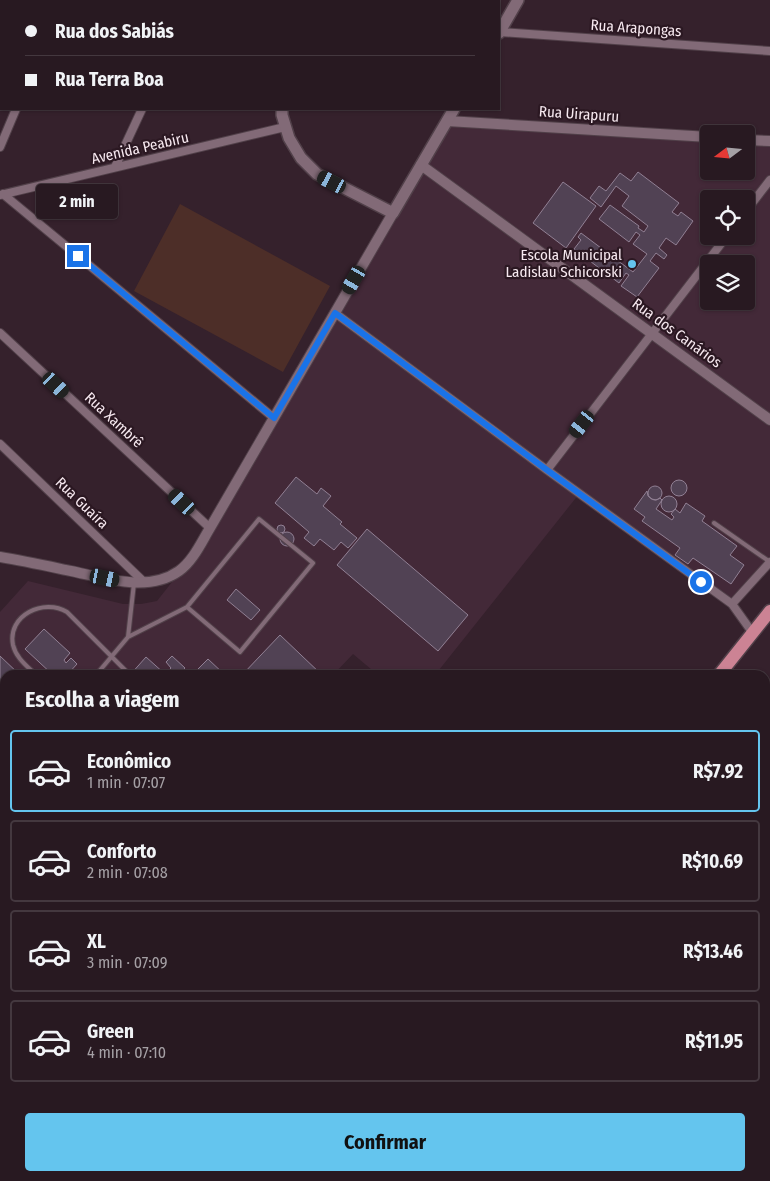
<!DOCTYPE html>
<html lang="pt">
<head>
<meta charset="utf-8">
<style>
	body { margin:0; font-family:"Fira Sans Condensed",sans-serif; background:#34262e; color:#f1f3f6; height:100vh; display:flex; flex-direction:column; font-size:19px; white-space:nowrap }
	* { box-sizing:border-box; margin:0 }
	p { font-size:16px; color:#a5a0a5 }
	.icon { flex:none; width:28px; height:28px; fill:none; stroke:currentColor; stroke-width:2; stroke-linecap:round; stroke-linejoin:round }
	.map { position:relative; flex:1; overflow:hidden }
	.side { position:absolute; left:0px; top:670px; width:770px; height:511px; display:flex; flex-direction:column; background:#281921; border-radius:15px 15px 0 0; box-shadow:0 1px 4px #0004,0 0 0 1px #44383f }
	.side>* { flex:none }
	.guide { position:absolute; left:0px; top:0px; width:500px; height:110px; box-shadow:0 1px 4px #0004,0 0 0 1px #44383f; display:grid; align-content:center; height:110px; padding:0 25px; background:#281921 }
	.needle { width:32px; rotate:254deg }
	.controls { position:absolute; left:700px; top:125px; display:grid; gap:10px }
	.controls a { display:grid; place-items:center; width:55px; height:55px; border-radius:5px; background:#281921; box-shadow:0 1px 4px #0004,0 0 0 1px #44383f; font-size:25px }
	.end { position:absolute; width:22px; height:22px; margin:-11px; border:6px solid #1a73e8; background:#fff; box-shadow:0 0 0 2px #fff }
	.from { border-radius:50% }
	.bubble { position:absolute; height:35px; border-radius:5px; background:#281921; box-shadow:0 1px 4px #0004,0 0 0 1px #44383f; font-size:16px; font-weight:700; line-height:35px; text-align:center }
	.car { position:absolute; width:15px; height:30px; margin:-15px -8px; border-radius:6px; box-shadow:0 0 4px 1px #0007; background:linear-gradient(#222 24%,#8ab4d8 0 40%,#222 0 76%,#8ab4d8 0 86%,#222 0) }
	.guide b { display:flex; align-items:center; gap:18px; height:48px; font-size:19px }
	.guide b+b { border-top:1px solid #44383f }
	.guide i { width:12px; height:12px; background:#f1f3f6 }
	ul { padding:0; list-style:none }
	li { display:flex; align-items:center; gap:15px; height:82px; margin:0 10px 8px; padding:0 15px; border:2px solid #44383f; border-radius:5px }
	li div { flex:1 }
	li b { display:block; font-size:19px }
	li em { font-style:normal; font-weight:700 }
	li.selected { border-color:#64c5ee }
	li>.icon { width:45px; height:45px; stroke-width:1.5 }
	h2 { padding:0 25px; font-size:22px; line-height:60px }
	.action { display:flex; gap:10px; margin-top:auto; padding:10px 25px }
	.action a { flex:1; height:58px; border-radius:5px; background:#64c5ee; color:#111; font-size:20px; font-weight:700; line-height:58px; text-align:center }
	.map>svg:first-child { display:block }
	.built { fill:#432938; fill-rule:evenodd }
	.green { fill:#4d2e28 }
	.building { fill:#514254; stroke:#918094 }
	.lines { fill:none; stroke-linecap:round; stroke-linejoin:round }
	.service-casing { stroke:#514049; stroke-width:6 }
	.minor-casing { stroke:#514049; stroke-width:10 }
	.tertiary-casing { stroke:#514049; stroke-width:12 }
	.secondary-casing { stroke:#514049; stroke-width:14 }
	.primary-casing { stroke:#514049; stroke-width:15 }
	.service { stroke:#826a77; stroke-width:4 }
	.minor { stroke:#826a77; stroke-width:8 }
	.tertiary { stroke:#826a77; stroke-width:10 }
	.secondary { stroke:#826a77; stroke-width:11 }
	.primary { stroke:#cc8394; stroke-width:12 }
	.route { stroke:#1a73e8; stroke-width:6 }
	.poi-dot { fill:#64c5ee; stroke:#2b1822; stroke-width:2 }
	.labels { text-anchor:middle; stroke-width:4.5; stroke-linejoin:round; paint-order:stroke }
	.street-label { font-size:15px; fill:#f7e9f0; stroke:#2b1822 }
	.poi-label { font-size:15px; fill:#f7e9f0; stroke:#2b1822; text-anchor:end }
</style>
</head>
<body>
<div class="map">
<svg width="770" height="1181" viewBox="0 0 770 1181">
	<rect width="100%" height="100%" fill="#35212c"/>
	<path class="built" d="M447,121L709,137V171H746V140L770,141V562L732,604L579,494L435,675H378L353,654L333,675H5V702L0,697V612L28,581L123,604H141L157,601L191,558ZM709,199H746V236H709ZM709,264H746V301H709Z"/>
	<path class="green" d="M180,204L330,286L283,372L134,291Z
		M765,1098H770V1181H410L407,1176H765Z"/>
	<path class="building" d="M638,172L679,203L672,212L678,216L681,212L693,221L676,245L666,238L659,248L667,255L664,259L656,253L650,261L659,268L637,297L621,286L629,275L626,273L619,283L574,249L581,240L578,237L581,233L633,272L647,254L633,244L640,235L636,232L629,242L599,219L610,205L639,226L638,228L644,232L648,226L622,206L629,196L616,186L601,207L590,198L599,186L606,191L620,173L631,181Z
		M563,182L596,206L566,248L533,223Z
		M296,477L317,494L321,488L331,496L323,506L342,522L340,524L357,538L348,548L341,542L334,550L320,539L314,546L304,538L309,532L275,503Z
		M671 488a8 8 0 1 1 16 0a8 8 0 1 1-16 0Z
		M648 493a7 7 0 1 1 14 0a7 7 0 1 1-14 0Z
		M647,491L648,496L652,499L656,500L660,498L662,500L656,509L672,520L674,517L671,514L675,509L680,513L686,503L705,516L702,521L737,546L730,555L744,565L731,584L693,558L688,564L675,555L680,548L642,521L645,517L634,509Z
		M661 504a8 8 0 1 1 16 0a8 8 0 1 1-16 0Z
		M277 529a4 4 0 1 1 8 0a4 4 0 1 1-8 0Z
		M367,529L468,615L438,651L337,565Z
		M280 539a7 7 0 1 1 14 0a7 7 0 1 1-14 0Z
		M236,589L260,610L251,620L227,600Z
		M44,629L70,653L64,660L66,663L71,658L77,664L67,675H53L25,649Z
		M280,635L322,675H242Z
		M0,656L20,675H5V690L0,686Z
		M172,656L185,668L178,675H130L146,657L165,674L171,668L166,662Z
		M208,659L225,675H192Z
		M0,1012L5,1017L4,1039L0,1035Z"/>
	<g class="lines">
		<defs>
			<path id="service" d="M714,523L770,562
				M128,637L134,583
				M36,675C27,666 16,658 13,645C7,615 44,598 67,612L130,675
				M96,675L128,637L187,607L259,519L313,563L240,652L187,607"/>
			<path id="minor" d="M351,0V1
				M62,1V0
				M500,32L770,51
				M0,147L16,109
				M115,167L142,109
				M3,194L274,418
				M0,195L285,127
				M746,211L770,180
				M335,313L547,470L732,604L752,632
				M0,333L210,528
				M0,444L144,582
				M547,470L727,236
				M732,604L770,562"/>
			<path id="tertiary" d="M447,121L709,137
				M746,140L770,141
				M421,165L770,420
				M0,557C24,561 47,566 71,571C104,578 148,593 179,571C193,561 201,543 210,528L393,213
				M389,1176L395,1181"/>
			<path id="secondary" d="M121,0L124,1
				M160,0L163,1
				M499,33L518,0
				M282,109V115L289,138L301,158L317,174L393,213L454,109"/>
			<path id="primary" d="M719,675L770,611
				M0,716L5,721
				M0,732L5,737
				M331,1181L338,1176"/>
		</defs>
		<use href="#service" class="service-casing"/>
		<use href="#minor" class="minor-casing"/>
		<use href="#tertiary" class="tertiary-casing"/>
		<use href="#secondary" class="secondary-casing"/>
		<use href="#primary" class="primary-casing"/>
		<use href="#service" class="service"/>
		<use href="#minor" class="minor"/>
		<use href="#tertiary" class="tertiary"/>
		<use href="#secondary" class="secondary"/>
		<use href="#primary" class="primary"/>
	</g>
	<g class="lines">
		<path class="route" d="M78,256L274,418L335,313L547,470L701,582"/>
	</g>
	<circle class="poi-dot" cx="632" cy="264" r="5"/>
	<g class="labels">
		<g class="street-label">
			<text transform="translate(636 28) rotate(4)" y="5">Rua Arapongas</text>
			<text transform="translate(579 114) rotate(4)" y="5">Rua Uirapuru</text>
			<text transform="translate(140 148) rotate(-13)" y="5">Avenida Peabiru</text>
			<text transform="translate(677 333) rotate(36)" y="5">Rua dos Canários</text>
			<text transform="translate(114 420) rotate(43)" y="5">Rua Xambrê</text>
			<text transform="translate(82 503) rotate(44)" y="5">Rua Guaíra</text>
		</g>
		<g class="poi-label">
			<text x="622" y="260">Escola Municipal<tspan x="622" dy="17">Ladislau Schicorski</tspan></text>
		</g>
	</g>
</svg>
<div class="controls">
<a><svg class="needle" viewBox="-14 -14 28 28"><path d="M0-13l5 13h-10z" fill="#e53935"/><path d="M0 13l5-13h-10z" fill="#a5a0a5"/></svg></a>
<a><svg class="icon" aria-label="locate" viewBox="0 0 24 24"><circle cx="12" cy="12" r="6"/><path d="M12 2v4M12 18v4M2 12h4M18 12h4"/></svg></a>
<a><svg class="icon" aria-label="layers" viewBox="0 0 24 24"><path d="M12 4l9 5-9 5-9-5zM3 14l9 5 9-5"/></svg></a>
</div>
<i class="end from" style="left:701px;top:582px"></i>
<i class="end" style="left:78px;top:256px"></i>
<div class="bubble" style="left:36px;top:184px;width:82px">2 min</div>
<i class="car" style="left:332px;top:182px;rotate:297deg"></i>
<i class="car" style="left:354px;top:280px;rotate:210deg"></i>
<i class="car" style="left:56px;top:385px;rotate:133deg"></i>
<i class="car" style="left:582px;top:424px;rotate:218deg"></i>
<i class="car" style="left:182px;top:502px;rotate:313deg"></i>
<i class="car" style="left:105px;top:578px;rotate:102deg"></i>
<div class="guide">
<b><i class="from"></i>Rua dos Sabiás</b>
<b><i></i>Rua Terra Boa</b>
</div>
<section class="side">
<h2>Escolha a viagem</h2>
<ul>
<li class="selected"><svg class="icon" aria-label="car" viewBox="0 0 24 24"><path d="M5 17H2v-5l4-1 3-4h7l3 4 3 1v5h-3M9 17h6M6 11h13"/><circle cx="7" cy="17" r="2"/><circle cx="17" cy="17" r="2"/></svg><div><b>Econômico</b><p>1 min · 07:07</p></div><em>R$7.92</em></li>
<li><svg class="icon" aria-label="car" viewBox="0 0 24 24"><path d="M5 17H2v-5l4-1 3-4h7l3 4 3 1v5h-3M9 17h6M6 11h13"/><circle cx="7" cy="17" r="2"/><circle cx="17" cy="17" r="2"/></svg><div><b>Conforto</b><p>2 min · 07:08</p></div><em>R$10.69</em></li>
<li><svg class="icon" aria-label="car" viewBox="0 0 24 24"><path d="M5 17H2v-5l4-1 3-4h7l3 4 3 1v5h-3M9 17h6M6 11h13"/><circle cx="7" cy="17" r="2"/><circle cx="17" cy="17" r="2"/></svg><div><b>XL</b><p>3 min · 07:09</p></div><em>R$13.46</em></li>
<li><svg class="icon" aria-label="car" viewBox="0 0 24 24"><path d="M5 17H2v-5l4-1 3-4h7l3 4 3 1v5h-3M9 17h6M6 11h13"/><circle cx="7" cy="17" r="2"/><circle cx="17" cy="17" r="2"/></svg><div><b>Green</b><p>4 min · 07:10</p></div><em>R$11.95</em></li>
</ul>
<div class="action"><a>Confirmar</a></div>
</section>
</div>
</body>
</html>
